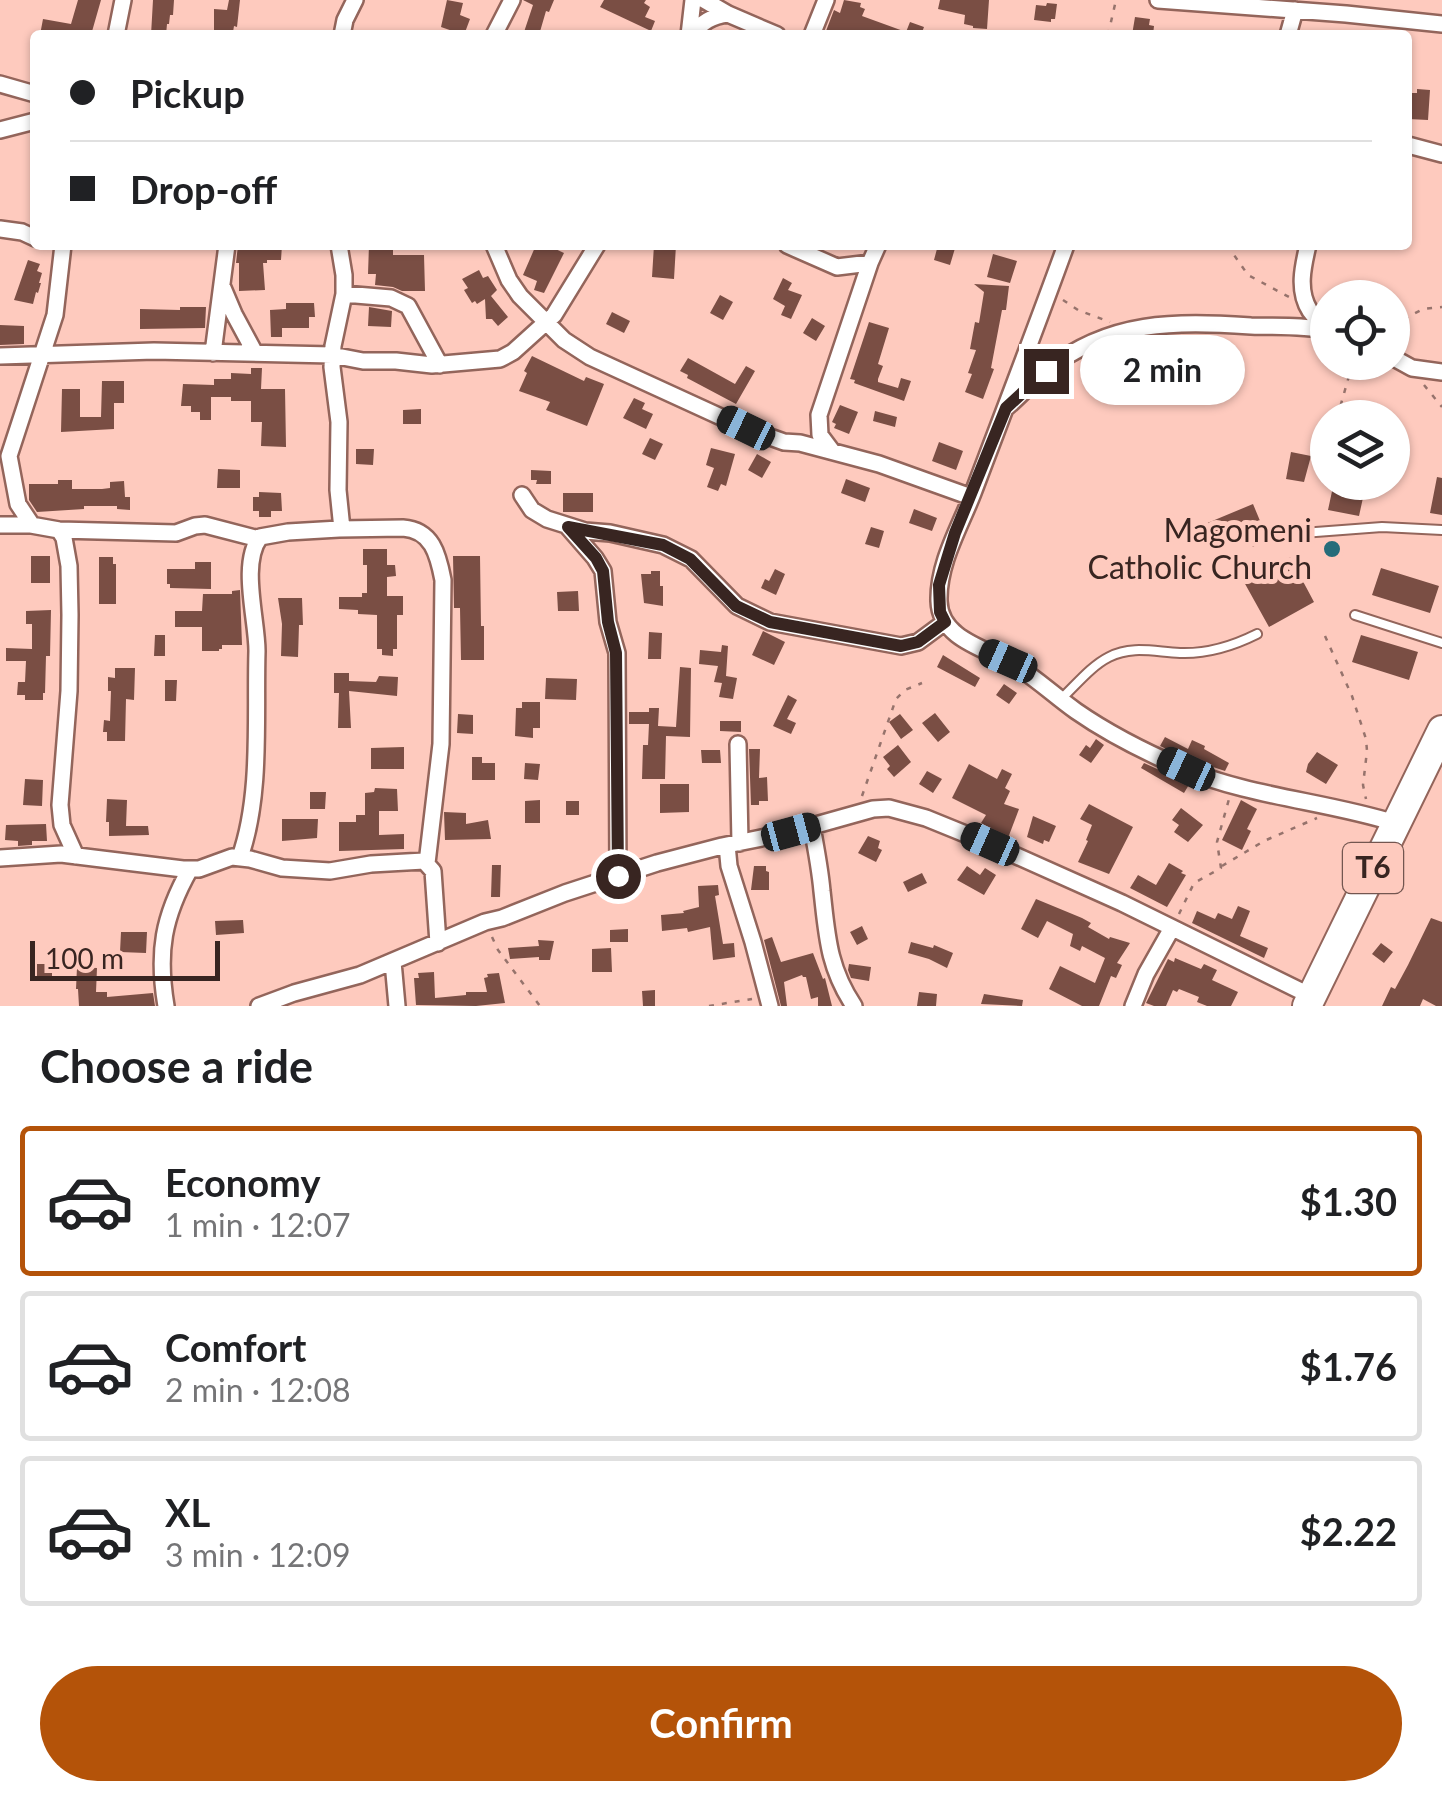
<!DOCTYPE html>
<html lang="en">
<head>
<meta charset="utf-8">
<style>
	body { margin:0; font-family:Lato,sans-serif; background:#f2f2f2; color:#202124; height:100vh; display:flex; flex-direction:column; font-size:38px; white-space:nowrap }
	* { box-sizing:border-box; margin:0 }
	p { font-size:32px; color:#757577 }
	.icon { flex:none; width:55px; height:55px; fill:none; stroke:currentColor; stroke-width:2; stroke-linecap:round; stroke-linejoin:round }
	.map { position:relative; height:1006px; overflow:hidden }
	.sheet { display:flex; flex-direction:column; background:#fff; flex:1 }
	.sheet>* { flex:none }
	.top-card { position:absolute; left:30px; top:30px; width:1382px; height:220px; border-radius:10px; box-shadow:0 2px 8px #0004; display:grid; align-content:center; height:220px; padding:0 40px; background:#fff }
	.fabs { position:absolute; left:1310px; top:280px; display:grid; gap:20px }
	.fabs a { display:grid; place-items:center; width:100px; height:100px; border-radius:50%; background:#fff; box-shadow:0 2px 8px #0004; font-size:50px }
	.scale { position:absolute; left:30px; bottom:25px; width:190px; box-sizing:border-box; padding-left:10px; border:5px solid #382521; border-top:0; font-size:28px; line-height:35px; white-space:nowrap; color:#382521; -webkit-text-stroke:8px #fecabe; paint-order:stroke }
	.end { position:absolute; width:45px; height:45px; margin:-22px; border:12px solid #382521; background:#fff; box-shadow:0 0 0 5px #fff }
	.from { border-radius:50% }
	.bubble { position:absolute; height:70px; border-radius:35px; background:#fff; box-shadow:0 2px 8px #0004; font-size:32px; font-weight:700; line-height:70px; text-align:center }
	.car { position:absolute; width:30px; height:60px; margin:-30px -15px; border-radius:12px; box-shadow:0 0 8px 2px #0007; background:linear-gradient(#222 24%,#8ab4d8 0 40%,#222 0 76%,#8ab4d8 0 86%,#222 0) }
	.top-card b { display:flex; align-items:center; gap:35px; height:95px; font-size:38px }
	.top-card b+b { border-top:2px solid #e0e0e0 }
	.top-card i { width:25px; height:25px; background:#202124 }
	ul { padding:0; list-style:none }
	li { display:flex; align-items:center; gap:30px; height:150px; margin:0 20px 15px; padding:0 20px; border:5px solid #e0e0e0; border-radius:10px }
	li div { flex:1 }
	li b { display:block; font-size:38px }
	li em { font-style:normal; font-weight:700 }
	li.on { border-color:#b45309 }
	li>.icon { width:90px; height:90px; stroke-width:1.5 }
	h2 { padding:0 40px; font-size:45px; line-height:120px }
	.cta { display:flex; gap:20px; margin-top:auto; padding:20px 40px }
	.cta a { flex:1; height:115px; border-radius:60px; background:#b45309; color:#fff; font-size:40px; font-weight:700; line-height:115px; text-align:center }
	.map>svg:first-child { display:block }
	.building { fill:#7a4e44 }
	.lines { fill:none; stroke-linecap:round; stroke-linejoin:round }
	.lane-casing { stroke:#93655b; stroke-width:12 }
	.street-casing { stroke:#93655b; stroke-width:20 }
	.highway-casing { stroke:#93655b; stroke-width:32 }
	.path { stroke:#96736c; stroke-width:2.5; stroke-dasharray:5 8; stroke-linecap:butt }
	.lane { stroke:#fff; stroke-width:8 }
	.street { stroke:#fff; stroke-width:15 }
	.highway { stroke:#fff; stroke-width:28 }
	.route { stroke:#382521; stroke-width:12 }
	.poi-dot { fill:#256c7a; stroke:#fecabe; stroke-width:4 }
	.labels { text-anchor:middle; stroke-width:10; stroke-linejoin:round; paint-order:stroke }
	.shield { fill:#fecabe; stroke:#735650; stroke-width:2.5 }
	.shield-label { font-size:30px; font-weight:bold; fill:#382521 }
	.poi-label { font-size:32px; fill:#382521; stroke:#fecabe; text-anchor:end }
</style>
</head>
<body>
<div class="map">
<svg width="1442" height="1006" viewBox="0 0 1442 1006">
	<rect width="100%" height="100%" fill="#fecabe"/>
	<path class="building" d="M78,0H101L91,35H40L43,19L71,24Z
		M153,0H174L173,15H170L169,24H167L166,35H151Z
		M229,0H240L237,27L234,26L233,32L214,30V9L227,10Z
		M447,0L463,3L460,15L470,19L464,35L441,27Z
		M523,0H554L549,12L546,11L539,35H523L533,5Z
		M604,0H646L644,3L650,7L645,17L655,21L651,31L600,7Z
		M844,0L861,3L860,7L865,9L862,16L906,32L910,22L924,27L921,35H835L826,31L834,10L840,13Z
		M940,0H989L987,29L973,28V26L964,24L965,15L938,9Z
		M1047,3L1057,4L1055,19H1051V22L1034,20L1036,5L1046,6Z
		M1135,17L1150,19L1149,25L1154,26L1153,35H1132Z
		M1417,89L1430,90L1428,120L1408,119L1409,93H1417Z
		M238,245H282L281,260H267V263H263L265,290L239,291V263H236Z
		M369,245H393V255H424L425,291H402L393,287L375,285L376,274H368Z
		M536,245H547L564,253L544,293L534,290L537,281L523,275Z
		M654,245H676L674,279L652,277Z
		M938,245H956L950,265L934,260Z
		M993,254L1017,261L1010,283L987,277Z
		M28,260L40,264L37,271L42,273L39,283H41L38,293L36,292L33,304L14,300Z
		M479,270L483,278L488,276L497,290L491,296L508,317L498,326L492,319H486L485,299L477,304L475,301L472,303L464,290L468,288L462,279Z
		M783,278L792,283L788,290L802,295L791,319L781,315L785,306L773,299Z
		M974,284L1009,286L1006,310H1002L991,368L994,369L983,399L965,392L972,374L968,373L976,350L970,349L975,322L979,323L984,292Z
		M720,295L733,302L723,320L710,313Z
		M286,303H314L315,317H309V328H282V337H271L270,310L286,309Z
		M180,307H206L205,328L140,329V309L180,310Z
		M369,307L392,311L391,327L368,326Z
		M612,312L630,321L624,333L606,324Z
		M812,318L825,326L816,341L803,333Z
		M869,322L889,328L878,364L883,366L878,379V382L898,388L901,378L911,381L904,401L854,383L855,380L850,379Z
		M0,325L24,326V344L0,345Z
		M532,356L584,381L586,377L604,384L587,426L546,410L550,402L519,391L527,373L524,371Z
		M688,358L735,384L746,366L755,371L736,404L687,378L688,375L680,371Z
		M251,368H262L261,389H285L286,447L261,446L262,422H251V401H231V397H211V420H200V412H191V406H181L183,384L214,385V379H231V373L251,374Z
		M102,381H124V403H114V429L61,432L62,389H80V417H101Z
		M634,398L645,403L642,409L653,414L646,429L623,418Z
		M840,405L858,412L849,434L834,428L836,424L832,422Z
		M421,409V424H403V410Z
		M875,411L897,417L895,427L873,421Z
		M650,438L663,444L655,460L642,454Z
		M939,442L963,451L956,470L932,461Z
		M711,448L735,454L726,486L721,484L718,491L707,487L714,468L706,465Z
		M356,449H374L373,465L356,464Z
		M1291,452L1311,456L1304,482L1286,479Z
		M757,454L771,462L762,478L748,470Z
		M218,469L240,470V488H217Z
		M531,470L551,471V484H536L537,480H531Z
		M1437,477L1442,478V515L1430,513Z
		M846,479L870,488L865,502L841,493Z
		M58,480H72V489H102L110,488V482L124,481L125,497H130V510L117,509V506H84V509L37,512L29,500V484H58Z
		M1334,482L1366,484L1359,516L1328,510Z
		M259,492L281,493L282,511H271V517H259V511H253V497H259Z
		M563,493H593V512H563Z
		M1253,504L1268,540L1253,547L1245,528L1212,542L1205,524Z
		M914,509L937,518L932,531L909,523Z
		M871,527L884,531L879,548L865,544Z
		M363,549H387V565H395L396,576L387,577V596H403V615H397V649H393V656L382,655V649H377V615L358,614V610L339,609V597H362V593H367V565H363Z
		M31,556H50V583H31Z
		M453,556H480L481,626H484V660H461L460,608H454Z
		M99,557H113V564H116V604H99Z
		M1290,557L1314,602L1269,627L1244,582Z
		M195,562H211V589L170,588V584H167V569H195Z
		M1381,568L1439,586L1430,613L1372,595Z
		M775,569L785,574L776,595L761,588L765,579L769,581Z
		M651,571H660V586H663V606L644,603L641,574H651Z
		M240,590L242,645H222V649H219V651H202V627H175V611H202L203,594H232V591Z
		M578,591L579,611H558L557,592Z
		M278,598H302L303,625H299L298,657L281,656L282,624Z
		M51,610L50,656H46L45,693H43V700H25V695H17L18,682H25L26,661H6V648L32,649V624H26V611Z
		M763,631L785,642L774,665L752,655Z
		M649,632L662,633L661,659H648Z
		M155,635H165V656H154Z
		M1361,635L1418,652L1409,680L1352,662Z
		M722,645L728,646L726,676L737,678L733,699L719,697L722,683L714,682L718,666L699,664L700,650L721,652Z
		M943,655L980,678L975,687L937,667Z
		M680,667L691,668L690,737L666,736L665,779H642L643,745H648L649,724H629V712H649V708H659L658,726L676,727Z
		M115,668H135L134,700L126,699L125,741H107V732H103L104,720L110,721L111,691H108V677L115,678Z
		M334,673H349V681L376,682L379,676L398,677L397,696L349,691L351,728H338L339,693H334Z
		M546,678L577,679L576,700L545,699Z
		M165,680H177L176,701H165Z
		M1004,684L1017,693L1009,704L996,695Z
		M788,695L797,700L787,719L796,723L791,734L773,726Z
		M522,702H540V728H533V738L515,736L516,708H522Z
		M935,713L950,732L938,742L922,723Z
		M458,714L473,715V734L457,733Z
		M900,714L913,730L901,739L889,722Z
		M720,721H741V732L720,731Z
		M1165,737L1188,749L1192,740L1205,746L1204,749L1229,763L1225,771L1186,758L1160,746Z
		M1096,739L1104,745L1091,763L1079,755L1086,745L1090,748Z
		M898,745L911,762L894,777L887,769L890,766L883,757Z
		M404,747V769H371V748Z
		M749,749H760L759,778L767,777L768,801H759V805H751Z
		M701,750H720L721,763H702Z
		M1317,752L1338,765L1326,784L1306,772L1308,764Z
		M472,757H482V763H495V780H472Z
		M525,763L540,764L538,780L524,779Z
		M1144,763L1177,778L1190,783L1184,793L1141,768Z
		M969,764L997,779L1002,769L1012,774L1005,788L1010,791L1004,804L1019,809L1008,838L981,823L986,815L952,798Z
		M927,771L942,779L933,793L919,784Z
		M25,779L43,780L42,806L23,805Z
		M660,784H689V812L660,813Z
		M375,788L397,789L398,811H379V835L404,834V849L339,851V822H356V815H365V793L374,792Z
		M310,792H326L325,809H310Z
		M107,799L127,800L126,826H148L149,835L109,836V822H106Z
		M540,800V823H525V801Z
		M1241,800L1257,809L1247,829L1251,831L1242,850L1222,840Z
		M566,801H579V815H566Z
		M1089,804L1133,827L1109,874L1078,862L1088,841L1086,840L1092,825L1080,819Z
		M1181,808L1203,825L1188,842L1174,832L1179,825L1172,820Z
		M444,812L466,813V824L488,820L491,839L445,840Z
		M1033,816L1056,826L1049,842L1044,840L1043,844L1027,837Z
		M282,819H318L317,838L282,841Z
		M46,824L47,841H32V845L18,846V841L5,840L6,825Z
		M868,836L880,841L878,848L882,850L876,862L858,853Z
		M1169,863L1183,871L1181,873L1186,875L1167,907L1130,888L1138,875L1156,885Z
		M492,865H501L500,897H491Z
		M754,866H766V871L769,872V890H751Z
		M967,866L980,875L985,868L996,875L984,895L957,880Z
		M922,873L927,883L908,892L903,882Z
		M718,885L719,895L715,896L723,944L734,943L735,957L713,960L710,927L688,932L687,928L662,931L661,915L684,913L683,911L699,907L698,886Z
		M1036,899L1082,918L1091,923L1088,927L1109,939L1110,937L1130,943L1117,963L1122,965L1116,978L1111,976L1099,1006H1082L1049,989L1060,966L1095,983L1105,958L1082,946L1080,951L1070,946L1073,934L1047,921L1038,938L1021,929Z
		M1238,906L1250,911L1240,936L1268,948L1264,958L1192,923L1197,911L1215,919L1218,913L1232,919Z
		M1431,918L1442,922V1006H1436L1423,999L1420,1006H1382L1391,987L1395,989L1408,965Z
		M243,920L244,933L216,935L215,921Z
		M862,926L868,939L857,945L850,932Z
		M628,929V942H610V930Z
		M121,932H147L146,953L120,952Z
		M772,937L781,962L813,953L823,979L825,978L832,1006H818V997L811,999L806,977H803L802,975L784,982L787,1006H781L764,940Z
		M538,940L554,941L550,960H539V957L510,959L508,948L539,946Z
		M911,942L933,948L934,945L953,953L947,968L929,959L908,953Z
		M1381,943L1393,952L1384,963L1372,954Z
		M611,948L612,972H592V949Z
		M1175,958L1201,969L1204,964L1217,970L1212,980L1238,992L1231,1006H1207L1197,1002L1199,997L1179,989L1177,992L1173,990L1166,1006H1154L1146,1003L1168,959L1174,962Z
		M37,964H52V980H37Z
		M849,964L871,967L869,981L851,978L848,970Z
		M77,967L97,968L96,992H107V997L153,993L155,1006H79L78,989H76Z
		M434,972L435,998L466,995V992H487L484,978L488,977L487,974L499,973L505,1003L476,1006L416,1005L414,978H419L418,973Z
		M655,990V1006H643L642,991Z
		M919,992L937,994L936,1006H917Z
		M984,994L1023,1000L1022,1006L981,1004Z"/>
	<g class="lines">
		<defs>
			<path id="lane" d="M1276,535L1382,527L1442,530
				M1355,615L1442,643
				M1061,699C1076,685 1091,666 1109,657C1132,645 1155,652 1180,653C1207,654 1233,646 1257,634"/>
			<path id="street" d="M704,0L728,14L777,35
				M1158,0L1346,14L1442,24
				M116,35L123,0
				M342,35L345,20L355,0
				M494,35L512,0
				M689,35L693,0
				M691,35C703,22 711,16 728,14
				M812,35L826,0
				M1288,35L1295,10
				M0,84L35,94
				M0,130L35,121
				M1408,145L1442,154
				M0,229L22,232L35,238
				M339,245L344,275V294L333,346L332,367L339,422L338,490L342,529
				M494,245L509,280L520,296L564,340L590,357L745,428L784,442L800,443L879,464L971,497
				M787,245L837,267L870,263
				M1066,245C1036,328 1004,411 973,493C960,527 938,563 939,601C940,640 988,649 1015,665C1037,679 1055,696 1076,711C1109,734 1145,752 1182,768C1250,797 1325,801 1395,823
				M1308,245C1303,266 1297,291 1310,311C1315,318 1322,324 1326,331
				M223,288L234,314L255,353
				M344,294L391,298L408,306L440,365
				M213,353L227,245
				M0,356L154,351L332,355L363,361H396L432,365L500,359L513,352L554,315L597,245
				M1392,357L1412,368L1442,372
				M1007,407C1021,395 1033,381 1047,370C1110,320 1175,321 1251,326C1277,327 1303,325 1328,331
				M832,451L820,435L819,415L870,263L878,245
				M522,495L532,510L547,519L585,531L610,533L663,545L691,559L737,606L770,622L901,646L918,642L945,622
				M0,525H31L59,530L176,533L195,526L205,525L259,539
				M32,525L18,504L9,456L55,315L63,245
				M568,527L595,558L603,571L608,622L617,653L618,876
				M59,530L64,538L69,566L70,615L69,691L60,805L62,825L76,856
				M738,744L740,843
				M812,827C816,848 820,869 822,891C827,935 828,967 854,1006
				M727,845L729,866L753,942L770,1006
				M240,857C262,795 255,716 257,651C257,619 240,564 260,537L288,532L339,529L403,528C432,530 438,554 443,580L441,744L427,863
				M0,858L61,854L183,869H199L232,857L250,859L282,868L330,871L371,864L424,861L433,871L438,943
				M393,962L397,1006
				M166,1006C157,952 163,917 190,869
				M259,1006L294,993L360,975L485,922L502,918L565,893L657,863L722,846L791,832L873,809L889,808L926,818L990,844L1122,903L1311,996
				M1133,1006L1146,974L1172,928"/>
			<path id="highway" d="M1307,1006L1442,730"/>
		</defs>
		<use href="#lane" class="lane-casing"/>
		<use href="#street" class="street-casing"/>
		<use href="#highway" class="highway-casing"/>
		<path class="path" d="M1108,35L1116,0
			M1227,245L1248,275L1289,297
			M1063,300L1078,310L1110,322
			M1392,325L1423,309L1442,307
			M1424,385L1442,407
			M1337,418L1353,362
			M1325,636L1352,696L1366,739L1367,751L1363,785L1366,799
			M862,796L896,699L905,690L922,683
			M1222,866L1264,841L1317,818
			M1179,914L1194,883L1221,868L1217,842L1229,799
			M492,937L498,950L540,1006
			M709,1006L752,999"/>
		<use href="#lane" class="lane"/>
		<use href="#street" class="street"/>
		<use href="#highway" class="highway"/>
	</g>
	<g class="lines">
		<path class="route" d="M618,876L616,653L608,622L603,571L596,558L568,527L663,545L690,559L736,606L770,622L901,646L918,642L945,622L940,612L939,585L955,533L1006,408L1046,371"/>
	</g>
	<circle class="poi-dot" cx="1332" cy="549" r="10"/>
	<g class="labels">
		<rect class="shield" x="1343" y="843" width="60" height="50" rx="8"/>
		<g class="shield-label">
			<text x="1373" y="878">T6</text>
		</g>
		<g class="poi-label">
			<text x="1312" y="542">Magomeni<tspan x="1312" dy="37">Catholic Church</tspan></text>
		</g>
	</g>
</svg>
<div class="fabs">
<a><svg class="icon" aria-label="locate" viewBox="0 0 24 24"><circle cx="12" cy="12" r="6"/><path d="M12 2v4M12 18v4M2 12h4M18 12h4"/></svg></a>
<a><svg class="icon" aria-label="layers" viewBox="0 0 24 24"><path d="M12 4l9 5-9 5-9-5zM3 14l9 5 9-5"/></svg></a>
</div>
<div class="scale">100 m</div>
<i class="end from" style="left:618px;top:876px"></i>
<i class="end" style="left:1046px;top:371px"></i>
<div class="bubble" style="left:1080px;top:335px;width:165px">2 min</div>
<i class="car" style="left:746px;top:428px;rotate:296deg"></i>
<i class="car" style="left:1008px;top:661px;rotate:294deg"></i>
<i class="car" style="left:1186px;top:769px;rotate:295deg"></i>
<i class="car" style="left:791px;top:832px;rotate:75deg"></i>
<i class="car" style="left:990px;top:844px;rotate:294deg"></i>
<div class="top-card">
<b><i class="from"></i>Pickup</b>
<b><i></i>Drop-off</b>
</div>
</div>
<section class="sheet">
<h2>Choose a ride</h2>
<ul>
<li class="on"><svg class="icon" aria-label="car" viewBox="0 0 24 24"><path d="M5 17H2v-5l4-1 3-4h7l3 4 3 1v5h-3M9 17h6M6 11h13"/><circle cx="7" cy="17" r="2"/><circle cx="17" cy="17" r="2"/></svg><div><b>Economy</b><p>1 min · 12:07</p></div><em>$1.30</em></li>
<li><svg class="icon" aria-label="car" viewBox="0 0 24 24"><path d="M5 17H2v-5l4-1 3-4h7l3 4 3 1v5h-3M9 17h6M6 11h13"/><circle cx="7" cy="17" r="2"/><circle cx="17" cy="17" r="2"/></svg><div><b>Comfort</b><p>2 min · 12:08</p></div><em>$1.76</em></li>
<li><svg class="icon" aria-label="car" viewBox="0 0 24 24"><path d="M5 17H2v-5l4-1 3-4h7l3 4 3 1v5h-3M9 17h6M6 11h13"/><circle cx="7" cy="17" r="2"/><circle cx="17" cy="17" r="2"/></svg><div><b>XL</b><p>3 min · 12:09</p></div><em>$2.22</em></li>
</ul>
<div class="cta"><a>Confirm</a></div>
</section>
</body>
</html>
